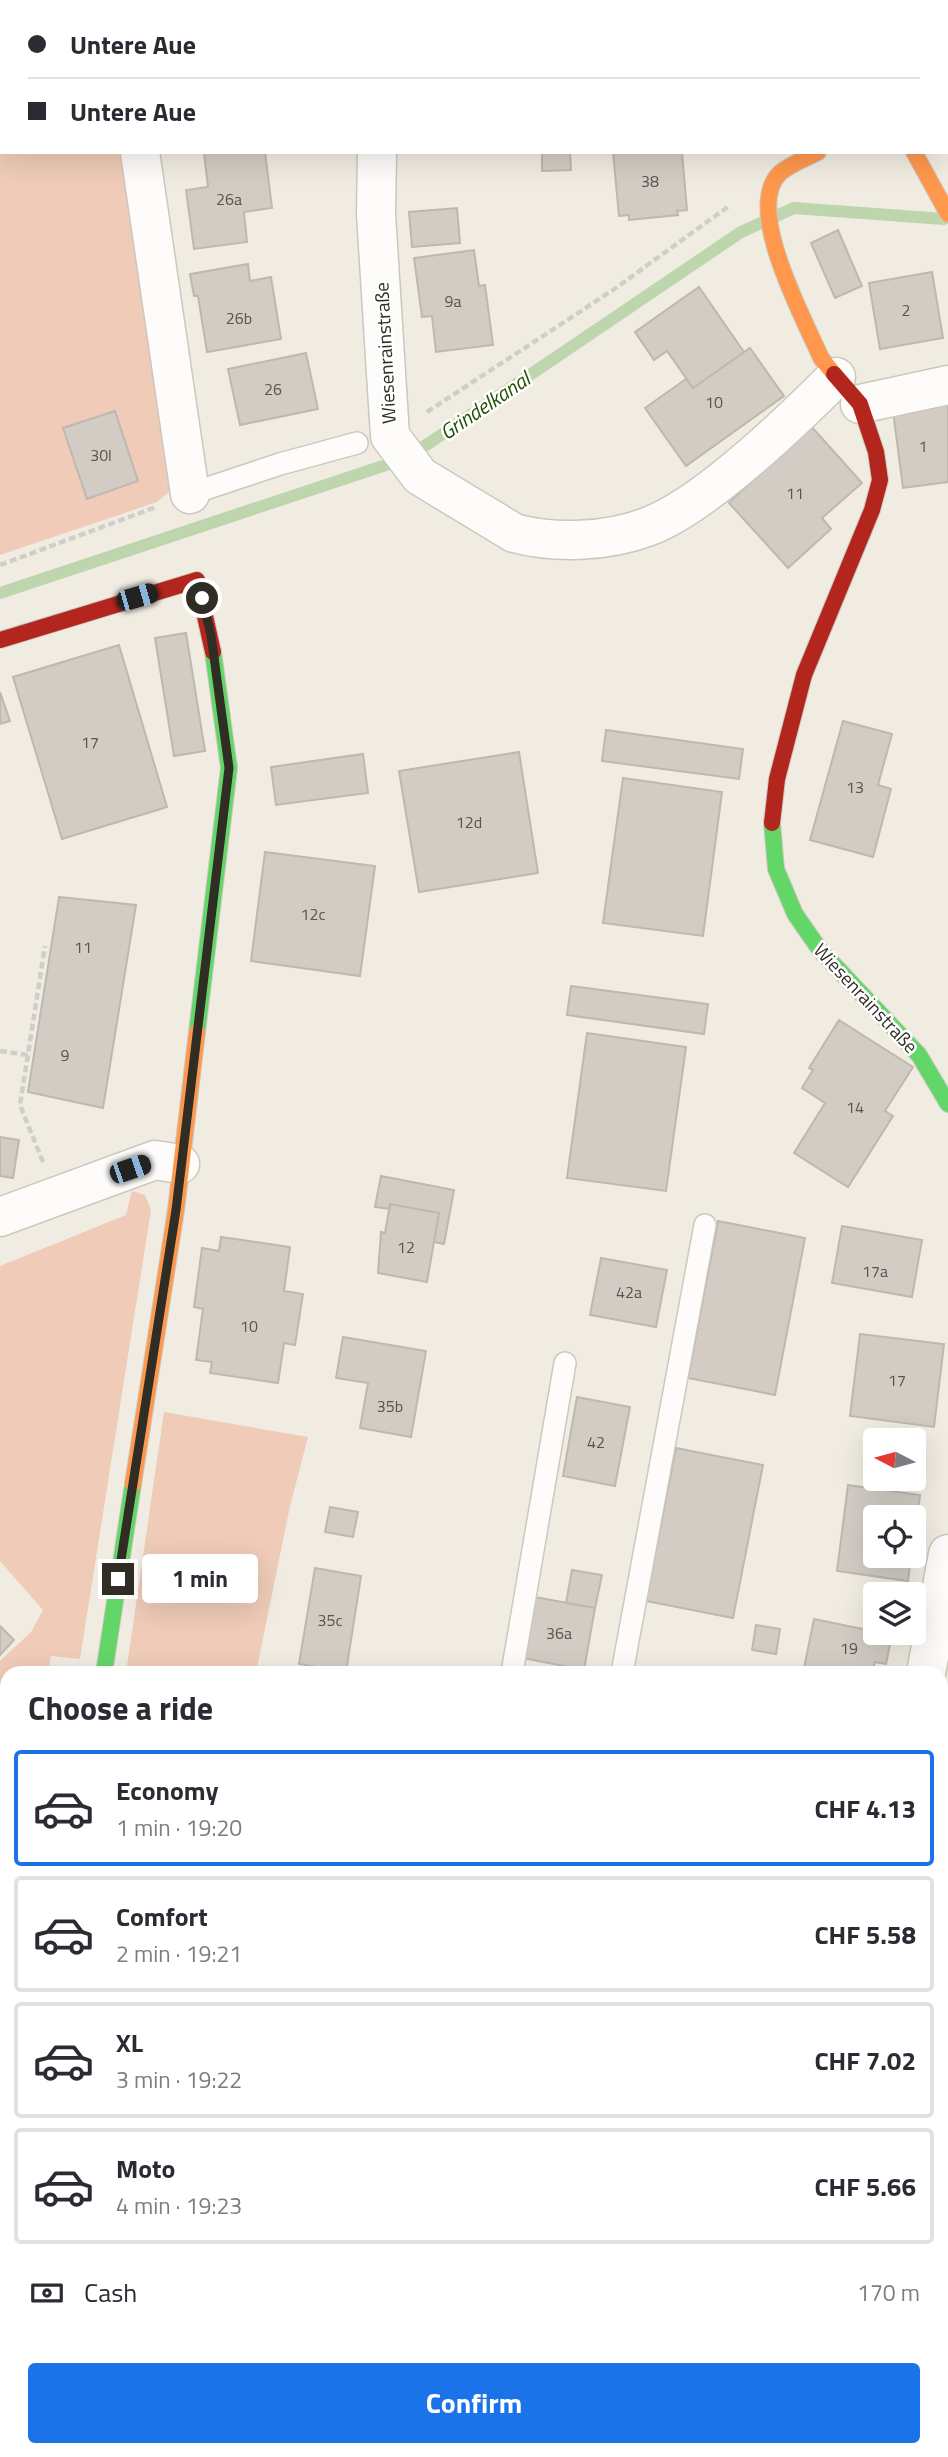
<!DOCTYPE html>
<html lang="en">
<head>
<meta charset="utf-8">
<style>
	body { margin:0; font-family:"Titillium Web",sans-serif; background:#f2f2f3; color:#2b2b33; height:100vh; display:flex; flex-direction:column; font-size:26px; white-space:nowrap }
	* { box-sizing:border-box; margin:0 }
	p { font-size:23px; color:#7c7c81 }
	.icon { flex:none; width:38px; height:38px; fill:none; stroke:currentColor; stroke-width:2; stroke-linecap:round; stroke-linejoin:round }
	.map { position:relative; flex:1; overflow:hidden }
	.sheet { position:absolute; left:0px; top:1666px; width:948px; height:791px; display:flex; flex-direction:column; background:#fff; border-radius:21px 21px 0 0; box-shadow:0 7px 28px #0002 }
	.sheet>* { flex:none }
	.guide { position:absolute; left:0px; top:0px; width:948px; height:154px; box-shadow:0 7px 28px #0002; display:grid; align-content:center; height:154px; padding:0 28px; background:#fff }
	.needle { width:46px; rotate:276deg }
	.controls { position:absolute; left:863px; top:1428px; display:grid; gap:14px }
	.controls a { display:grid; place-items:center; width:63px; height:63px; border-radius:7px; background:#fff; box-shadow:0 7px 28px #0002; font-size:35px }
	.end { position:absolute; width:32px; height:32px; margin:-16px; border:9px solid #302d25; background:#fff; box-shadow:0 0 0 4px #fff }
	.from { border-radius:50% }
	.bubble { position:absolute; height:49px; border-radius:7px; background:#fff; box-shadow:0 7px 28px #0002; font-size:23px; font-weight:700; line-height:49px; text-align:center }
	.car { position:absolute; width:21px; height:42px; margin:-21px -10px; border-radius:9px; box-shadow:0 0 5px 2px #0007; background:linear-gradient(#222 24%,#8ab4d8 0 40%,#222 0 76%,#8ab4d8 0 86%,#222 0) }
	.guide b { display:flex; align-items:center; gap:24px; height:66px; font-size:26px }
	.guide b+b { border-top:2px solid #e1e1e2 }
	.guide i { width:18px; height:18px; background:#2b2b33 }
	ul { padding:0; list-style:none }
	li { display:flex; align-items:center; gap:21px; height:116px; margin:0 14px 10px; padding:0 14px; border:4px solid #e1e1e2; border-radius:7px }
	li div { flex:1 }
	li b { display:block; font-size:26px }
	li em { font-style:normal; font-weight:700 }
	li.on { border-color:#1a73e8 }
	li>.icon { width:63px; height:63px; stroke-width:1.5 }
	h2 { padding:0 28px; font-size:32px; line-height:84px }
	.pay { display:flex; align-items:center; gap:18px; height:77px; padding:0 28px; font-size:26px }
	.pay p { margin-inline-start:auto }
	.primary-button { display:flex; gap:14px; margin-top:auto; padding:14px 28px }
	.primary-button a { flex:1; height:80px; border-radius:7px; background:#1a73e8; color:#fff; font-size:28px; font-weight:700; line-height:80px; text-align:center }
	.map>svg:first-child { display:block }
	.green { fill:#efcbb8 }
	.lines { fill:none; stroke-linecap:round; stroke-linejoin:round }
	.stream { stroke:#bed6ad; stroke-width:12 }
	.building { fill:#d2ccc4; stroke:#bdb8b0; stroke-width:2 }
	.lane-casing { stroke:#ccc8be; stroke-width:24 }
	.street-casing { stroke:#ccc8be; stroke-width:41 }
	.fast-casing { stroke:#ccc8be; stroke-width:18 }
	.slow-casing { stroke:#ccc8be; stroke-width:18 }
	.jam-casing { stroke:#ccc8be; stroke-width:18 }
	.path { stroke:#d0ceca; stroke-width:4.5; stroke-dasharray:7 3.5; stroke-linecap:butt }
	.lane { stroke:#fdfcfa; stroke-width:21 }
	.street { stroke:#fdfcfa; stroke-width:38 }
	.fast { stroke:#63d668; stroke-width:16 }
	.slow { stroke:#ff974d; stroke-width:16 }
	.jam { stroke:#b3261e; stroke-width:16 }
	.route { stroke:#302d25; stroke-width:9 }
	.labels { text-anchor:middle; stroke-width:5; stroke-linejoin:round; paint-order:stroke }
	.number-label { font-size:16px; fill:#58554d }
	.street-label { font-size:19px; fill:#302d25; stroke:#fff }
	.water-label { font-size:21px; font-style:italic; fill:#244e00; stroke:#fff }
</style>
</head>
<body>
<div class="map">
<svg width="948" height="2457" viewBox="0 0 948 2457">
	<rect width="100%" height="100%" fill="#f1ece1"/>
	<path class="green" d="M0,48L2,152H125L174,481L169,492L157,502L0,555Z
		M132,1191L145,1195L151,1210L80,1659L51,1656L48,1673H7V1731L0,1724V1661L31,1632L43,1610L0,1561V1266L126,1215Z
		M164,1412L308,1437L290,1506L256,1673H126Z"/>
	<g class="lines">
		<path class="stream" d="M0,593L407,458L741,232L794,208L944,219"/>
	</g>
	<path class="building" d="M487,0V2L402,1L443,0Z
		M265,152L272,208L244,212L247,242L194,249L186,190L208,187L204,153Z
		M542,152H570L571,170L542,171Z
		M613,152H682L687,210L677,211L678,215L629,220V215L619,216Z
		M457,208L460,243L412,247L409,212Z
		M838,230L862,286L835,298L811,243Z
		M474,250L479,286L485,285L493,345L436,352L432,316L422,317L414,258Z
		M248,264L250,281L271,277L281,339L207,352L198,296H194L190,274Z
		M932,272L943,338L880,349L869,283Z
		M699,287L744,352L693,388L667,351L654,360L635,332Z
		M750,348L784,396L686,466L645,408L686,379L693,388Z
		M306,353L318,409L240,425L228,369Z
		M948,403V482L903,488L893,411Z
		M115,411L138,481L87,499L63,428Z
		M810,425L862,483L822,518L831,529L788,568L729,503Z
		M186,633L205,751L174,756L155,638Z
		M119,645L167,807L62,839L13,677Z
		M0,692L10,721L0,724Z
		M843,721L892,734L878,785L891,789L873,857L810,840Z
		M606,730L743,749L739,779L602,761Z
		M519,752L538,873L419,892L399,771Z
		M363,754L368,793L276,805L271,767Z
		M623,778L722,792L703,936L603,923Z
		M265,852L375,866L360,976L251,961Z
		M59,897L136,905L103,1108L28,1092Z
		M571,986L708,1004L704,1034L567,1015Z
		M839,1020L913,1067L885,1111L893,1116L848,1187L794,1153L825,1103L802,1088L813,1070L809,1068Z
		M587,1033L686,1047L666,1191L567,1178Z
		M0,1137L19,1140L13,1178L0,1176Z
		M381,1176L454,1190L444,1244L434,1242L439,1213L390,1204V1209L375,1207Z
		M390,1204L439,1213L427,1282L378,1273L381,1232L385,1233Z
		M718,1221L805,1238L775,1395L688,1378Z
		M842,1226L922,1240L912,1297L832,1283Z
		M221,1237L290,1247L284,1291L303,1294L295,1345L284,1343L278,1383L210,1373L212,1362L196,1360L203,1309L194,1307L202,1248L219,1251Z
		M601,1258L667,1270L656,1327L590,1315Z
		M860,1334L944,1344L934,1427L850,1416Z
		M343,1337L426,1351L411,1437L360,1428L368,1383L336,1378Z
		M577,1397L630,1407L615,1486L563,1476Z
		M676,1448L763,1465L733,1618L646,1601Z
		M848,1485L920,1495L914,1541V1517H875V1556H911L908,1581L837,1571Z
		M330,1507L358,1512L353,1537L325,1532Z
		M315,1568L361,1576L346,1672L299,1664Z
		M572,1570L602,1575L595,1608L566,1603Z
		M535,1597L595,1608L584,1670L523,1658Z
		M814,1619L892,1635L886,1664L875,1662L872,1673H803Z
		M756,1625L780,1629L776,1654L752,1650Z
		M0,1626L14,1640L0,1655Z
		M0,2001H7L6,2078H0Z
		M0,2137H7V2205H0Z
		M40,2450H64L63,2457H39Z
		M601,2450H654L653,2457H601Z
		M709,2450H752V2457H709Z"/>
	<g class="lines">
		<defs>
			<path id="lane" d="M190,494L280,464L357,443
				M512,1673L565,1363
				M622,1673L705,1225
				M27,2457V2450"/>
			<path id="street" d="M118,0V2
				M947,44L948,45
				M140,152L190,494
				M377,152L376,214L390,436L420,476L514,533C555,544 607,542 647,527C703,507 793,420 836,377
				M860,404L948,385
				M0,1217L155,1160L180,1164
				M926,1673L948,1554
				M0,1743L7,1750
				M942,1912H948
				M0,1947L7,1946
				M790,2450V2457"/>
			<path id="fast" d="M772,823L776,869L795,914L820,950L919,1055L948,1104
				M197,1032L229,768L213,652
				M104,1673L133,1484"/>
			<path id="slow" d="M833,0L834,2
				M818,152C807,158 790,164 780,173C743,208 804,318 821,358L834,374
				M914,152L948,214
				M133,1484L176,1210L197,1032"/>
			<path id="jam" d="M0,640L197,580L213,652
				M772,823L777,779L804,675L872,510L880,480L876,452L860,404L834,374"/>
		</defs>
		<use href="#lane" class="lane-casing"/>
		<use href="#street" class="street-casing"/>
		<use href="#fast" class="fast-casing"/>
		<use href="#slow" class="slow-casing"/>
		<use href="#jam" class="jam-casing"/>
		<path class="path" d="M427,412L613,290L729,206
			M0,565L156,507
			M0,1051L28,1055
			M43,1162L20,1105L45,946"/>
		<use href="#lane" class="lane"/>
		<use href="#street" class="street"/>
		<use href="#fast" class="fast"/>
		<use href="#slow" class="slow"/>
		<use href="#jam" class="jam"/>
	</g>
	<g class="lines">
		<path class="route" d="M118,1579L176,1210L229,768L211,635L202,598"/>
	</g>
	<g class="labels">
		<g class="number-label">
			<text x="650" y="187">38</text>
			<text x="229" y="205">26a</text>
			<text x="453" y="307">9a</text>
			<text x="906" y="316">2</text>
			<text x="239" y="324">26b</text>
			<text x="273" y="395">26</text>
			<text x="714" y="408">10</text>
			<text x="923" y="452">1</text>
			<text x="101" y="461">30l</text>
			<text x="795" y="499">11</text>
			<text x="90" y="748">17</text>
			<text x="855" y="793">13</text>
			<text x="469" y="828">12d</text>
			<text x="313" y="920">12c</text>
			<text x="83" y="953">11</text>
			<text x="65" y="1061">9</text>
			<text x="855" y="1113">14</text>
			<text x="406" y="1253">12</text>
			<text x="875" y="1277">17a</text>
			<text x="629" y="1298">42a</text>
			<text x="249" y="1332">10</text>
			<text x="897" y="1386">17</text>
			<text x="390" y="1412">35b</text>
			<text x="596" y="1448">42</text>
			<text x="330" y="1626">35c</text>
			<text x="559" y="1639">36a</text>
			<text x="849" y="1654">19</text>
		</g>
		<g class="street-label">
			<text transform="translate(385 353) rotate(-93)" y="7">Wiesenrainstraße</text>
			<text transform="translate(866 998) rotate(47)" y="7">Wiesenrainstraße</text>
		</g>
		<g class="water-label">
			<text transform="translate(485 406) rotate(-34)" y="7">Grindelkanal</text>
		</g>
	</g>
</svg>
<div class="controls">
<a><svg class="needle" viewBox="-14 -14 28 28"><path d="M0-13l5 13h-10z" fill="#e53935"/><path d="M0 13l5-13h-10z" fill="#7c7c81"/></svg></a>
<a><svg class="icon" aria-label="locate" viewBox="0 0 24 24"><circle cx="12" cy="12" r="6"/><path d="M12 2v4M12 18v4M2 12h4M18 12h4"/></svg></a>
<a><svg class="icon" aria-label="layers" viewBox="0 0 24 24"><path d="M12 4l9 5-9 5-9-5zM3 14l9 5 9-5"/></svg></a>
</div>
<i class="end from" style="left:202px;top:598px"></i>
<i class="end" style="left:118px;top:1579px"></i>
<div class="bubble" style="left:142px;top:1554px;width:116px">1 min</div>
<i class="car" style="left:137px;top:597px;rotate:74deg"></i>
<i class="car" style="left:130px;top:1169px;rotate:71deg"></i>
<div class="guide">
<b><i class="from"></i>Untere Aue</b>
<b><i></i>Untere Aue</b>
</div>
<section class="sheet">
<h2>Choose a ride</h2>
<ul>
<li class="on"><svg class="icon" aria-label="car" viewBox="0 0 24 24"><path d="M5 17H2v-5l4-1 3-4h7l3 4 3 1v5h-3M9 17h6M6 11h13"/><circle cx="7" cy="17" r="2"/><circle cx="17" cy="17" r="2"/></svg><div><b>Economy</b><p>1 min · 19:20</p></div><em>CHF 4.13</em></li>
<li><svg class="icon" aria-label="car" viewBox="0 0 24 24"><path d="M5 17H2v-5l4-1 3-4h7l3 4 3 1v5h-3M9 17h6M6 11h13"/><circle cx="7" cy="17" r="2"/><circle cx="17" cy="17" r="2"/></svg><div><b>Comfort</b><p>2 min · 19:21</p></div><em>CHF 5.58</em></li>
<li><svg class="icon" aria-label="car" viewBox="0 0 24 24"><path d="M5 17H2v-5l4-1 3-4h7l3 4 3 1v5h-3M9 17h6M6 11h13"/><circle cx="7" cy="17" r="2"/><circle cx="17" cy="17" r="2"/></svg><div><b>XL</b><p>3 min · 19:22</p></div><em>CHF 7.02</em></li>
<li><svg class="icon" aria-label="car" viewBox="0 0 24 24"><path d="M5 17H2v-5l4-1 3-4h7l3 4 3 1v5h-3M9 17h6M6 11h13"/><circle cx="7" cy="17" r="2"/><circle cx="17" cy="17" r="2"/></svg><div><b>Moto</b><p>4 min · 19:23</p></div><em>CHF 5.66</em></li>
</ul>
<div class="pay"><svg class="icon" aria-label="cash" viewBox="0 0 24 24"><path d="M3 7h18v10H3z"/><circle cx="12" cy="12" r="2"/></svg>Cash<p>170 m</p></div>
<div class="primary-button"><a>Confirm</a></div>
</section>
</div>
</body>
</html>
